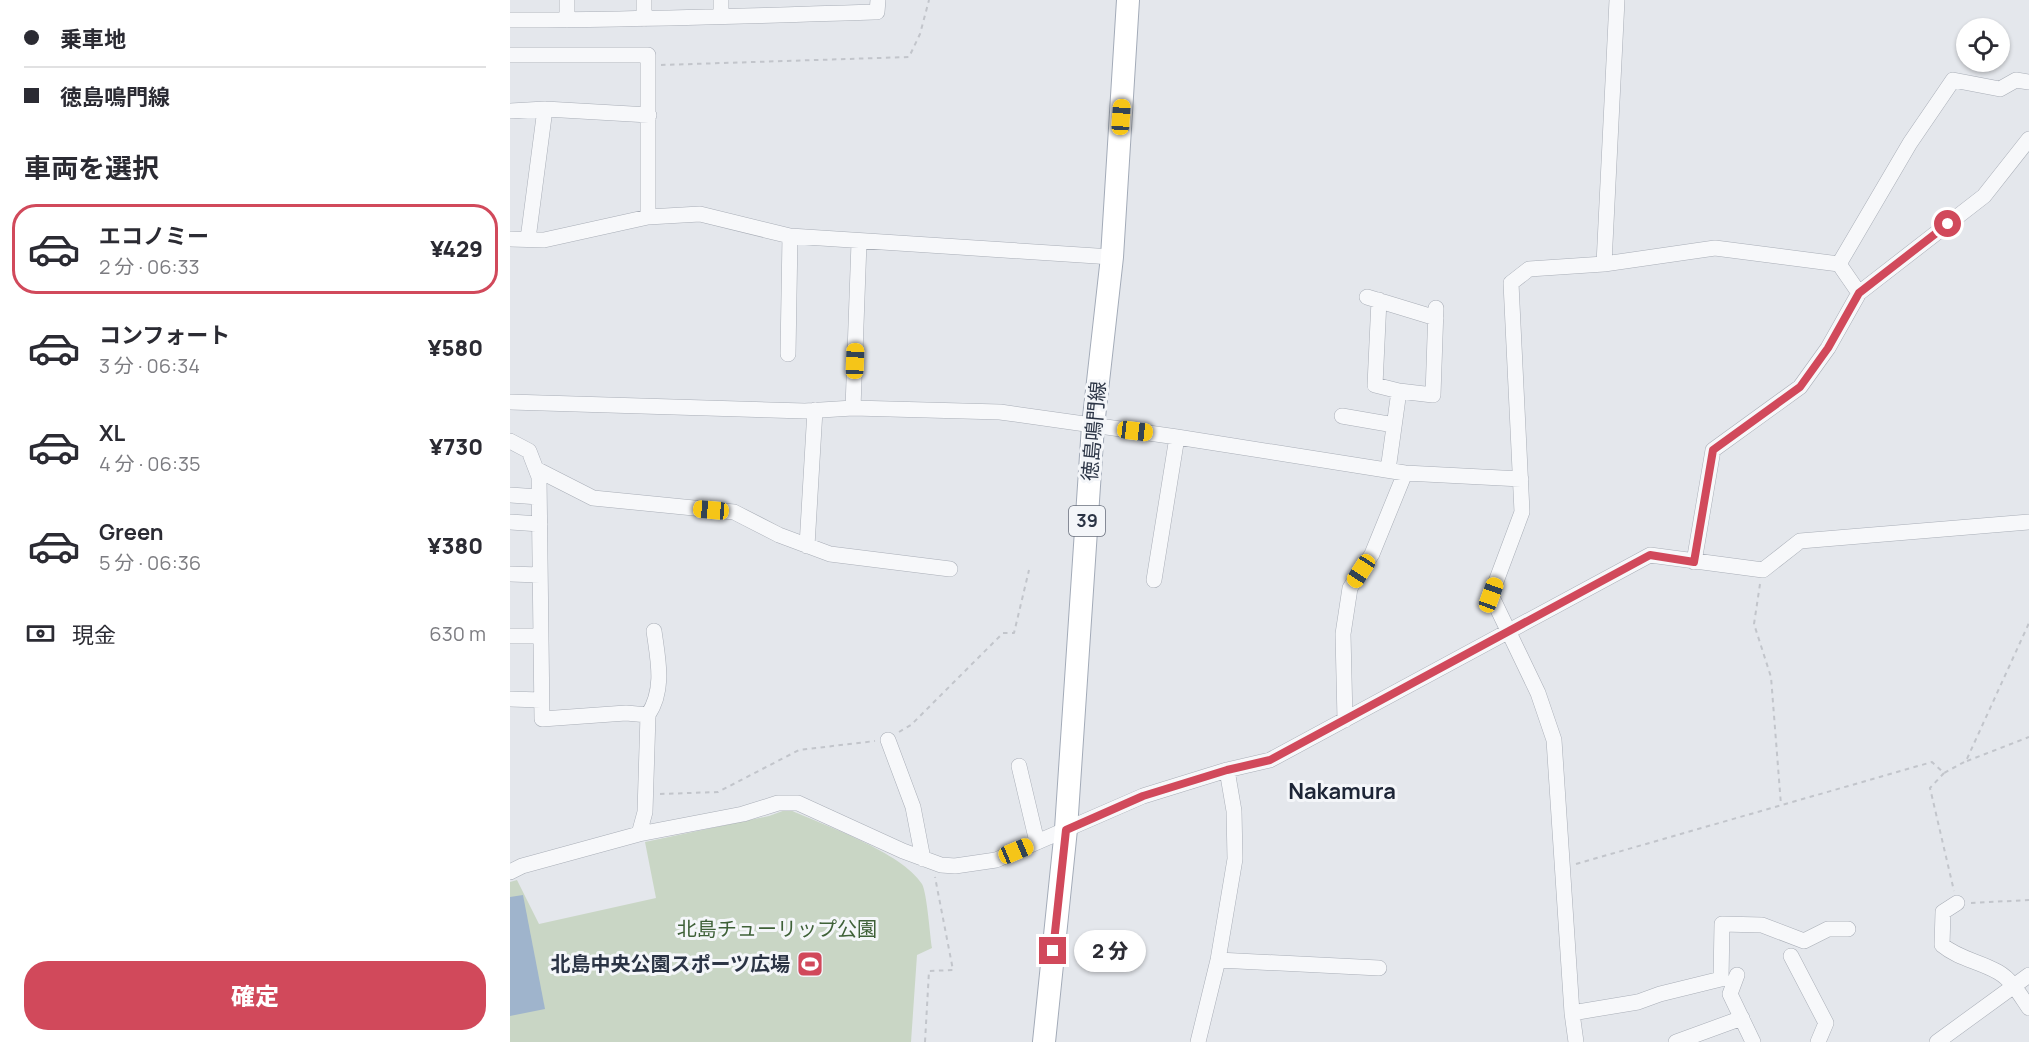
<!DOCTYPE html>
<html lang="ja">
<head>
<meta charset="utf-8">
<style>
	body { margin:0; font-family:Manrope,"Noto Sans JP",sans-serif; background:#f2f2f3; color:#2b2b33; height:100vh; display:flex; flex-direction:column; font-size:22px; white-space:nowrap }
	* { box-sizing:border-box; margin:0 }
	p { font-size:20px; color:#7c7c81 }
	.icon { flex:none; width:33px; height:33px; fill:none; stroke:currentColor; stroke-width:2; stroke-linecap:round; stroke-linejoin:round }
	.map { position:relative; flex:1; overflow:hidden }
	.panel { display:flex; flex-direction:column; background:#fff; width:510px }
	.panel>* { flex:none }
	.top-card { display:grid; align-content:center; height:132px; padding:0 24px; background:#fff }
	.tools { position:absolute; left:1446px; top:18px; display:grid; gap:12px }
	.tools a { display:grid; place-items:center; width:54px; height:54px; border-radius:50%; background:#fff; box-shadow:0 2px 4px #0004; font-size:30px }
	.end { position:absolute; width:27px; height:27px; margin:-14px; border:8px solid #d1495b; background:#fff; box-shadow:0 0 0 3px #fff }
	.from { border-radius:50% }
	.bubble { position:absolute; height:42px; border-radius:21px; background:#fff; box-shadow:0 2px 4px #0004; font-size:20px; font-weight:800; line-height:42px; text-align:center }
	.car { position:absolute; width:18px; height:36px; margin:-18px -9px; border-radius:8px; box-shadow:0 0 4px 2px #0007; background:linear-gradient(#f5c518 24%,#345 0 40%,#f5c518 0 76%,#345 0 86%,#f5c518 0) }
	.top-card b { display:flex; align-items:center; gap:21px; height:57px; font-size:22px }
	.top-card b+b { border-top:2px solid #e1e1e2 }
	.top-card i { width:15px; height:15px; background:#2b2b33 }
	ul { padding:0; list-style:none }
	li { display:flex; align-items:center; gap:18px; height:90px; margin:0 12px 9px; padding:0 12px; border:3px solid transparent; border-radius:24px }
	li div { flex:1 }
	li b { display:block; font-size:22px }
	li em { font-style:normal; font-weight:800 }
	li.active { border-color:#d1495b }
	li>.icon { width:54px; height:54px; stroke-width:1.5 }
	h2 { padding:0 24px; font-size:27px; line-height:72px }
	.pay { display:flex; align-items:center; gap:15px; height:66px; padding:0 24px; font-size:22px }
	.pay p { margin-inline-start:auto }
	.button { display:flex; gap:12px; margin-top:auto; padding:12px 24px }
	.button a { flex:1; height:69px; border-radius:24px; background:#d1495b; color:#fff; font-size:24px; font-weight:800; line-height:69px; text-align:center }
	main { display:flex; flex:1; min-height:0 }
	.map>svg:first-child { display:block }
	.green { fill:#c9d6c5 }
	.water { fill:#9fb4cc }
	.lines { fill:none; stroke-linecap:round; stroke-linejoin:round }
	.street-casing { stroke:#a9aeb7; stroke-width:16 }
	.primary-casing { stroke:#a3abb8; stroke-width:24 }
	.path { stroke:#c2c5cb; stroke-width:2; stroke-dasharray:4.5 4.5; stroke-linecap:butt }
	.street { stroke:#f7f8fa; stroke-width:15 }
	.primary { stroke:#fff; stroke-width:22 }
	.route { stroke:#d1495b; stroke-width:8 }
	.labels { text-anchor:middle; stroke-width:6; stroke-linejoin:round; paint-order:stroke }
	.shield { fill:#f4f6f9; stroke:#676e7b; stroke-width:1.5 }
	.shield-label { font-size:18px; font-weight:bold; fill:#2b3445 }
	.street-label { font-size:20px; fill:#2b3445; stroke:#f4f6f9 }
	.park-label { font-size:20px; fill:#3f6138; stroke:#f4f6f9 }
	.poi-label { font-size:20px; font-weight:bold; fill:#2b3445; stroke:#f4f6f9; text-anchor:end }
	.quarter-label { font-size:22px; font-weight:bold; fill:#1d2536; stroke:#f4f6f9 }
</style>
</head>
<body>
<main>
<section class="panel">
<div class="top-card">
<b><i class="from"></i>乗車地</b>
<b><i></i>徳島鳴門線</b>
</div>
<h2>車両を選択</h2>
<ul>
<li class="active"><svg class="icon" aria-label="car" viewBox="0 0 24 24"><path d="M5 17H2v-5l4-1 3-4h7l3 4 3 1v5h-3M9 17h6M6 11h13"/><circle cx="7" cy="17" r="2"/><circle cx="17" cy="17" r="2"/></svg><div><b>エコノミー</b><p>2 分 · 06:33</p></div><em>¥429</em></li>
<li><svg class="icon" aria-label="car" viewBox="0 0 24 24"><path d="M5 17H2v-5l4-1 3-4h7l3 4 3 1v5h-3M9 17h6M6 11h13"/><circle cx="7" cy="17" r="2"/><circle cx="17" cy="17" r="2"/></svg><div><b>コンフォート</b><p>3 分 · 06:34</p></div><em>¥580</em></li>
<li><svg class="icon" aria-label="car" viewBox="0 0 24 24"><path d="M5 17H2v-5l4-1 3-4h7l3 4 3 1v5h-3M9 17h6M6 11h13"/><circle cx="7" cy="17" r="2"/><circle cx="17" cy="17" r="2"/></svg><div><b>XL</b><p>4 分 · 06:35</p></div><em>¥730</em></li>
<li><svg class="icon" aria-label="car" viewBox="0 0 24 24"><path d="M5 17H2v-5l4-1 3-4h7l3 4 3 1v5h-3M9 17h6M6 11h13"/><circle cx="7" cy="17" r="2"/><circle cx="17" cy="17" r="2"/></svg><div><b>Green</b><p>5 分 · 06:36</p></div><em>¥380</em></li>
</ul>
<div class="pay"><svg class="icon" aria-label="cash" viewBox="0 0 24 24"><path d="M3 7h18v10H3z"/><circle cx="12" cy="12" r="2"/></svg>現金<p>630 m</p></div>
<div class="button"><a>確定</a></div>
</section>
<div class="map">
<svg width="1519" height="1042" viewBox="0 0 1519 1042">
	<rect width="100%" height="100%" fill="#e4e7ec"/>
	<path class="green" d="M278,809C313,825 392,852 412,884C417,893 420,936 422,948L407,955L401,1042H0V882L7,880L29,924L146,898L135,842L259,816Z"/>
	<path class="water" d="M13,895L35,1009L0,1016V897Z"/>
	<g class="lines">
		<defs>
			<path id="street" d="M211,15V0
				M134,19V0
				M0,20C122,20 244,16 367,12L368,0
				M57,20V0
				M0,55H138V217
				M0,111L35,109L139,115
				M0,239L34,240L138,217L190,214L280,236L602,257
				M18,239L35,109
				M1094,264L1107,0
				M1329,264L1400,143L1443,80L1490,89L1506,80L1519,82
				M857,297L926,318
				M869,300L865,385L889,391L923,395L926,308
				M278,354L280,236
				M0,402L295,411L343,408L490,412L667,437L895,473L1011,479
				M343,408L349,242
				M832,416L884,425
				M0,441L19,451L29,477L32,719L116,713L138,715L135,812L129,834
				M26,469L83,498L224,512L269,535L320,554L440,569
				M878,470L889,391
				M0,495L29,497
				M0,522L30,524
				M297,546L305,410
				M1184,562L1203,450L1290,387L1318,348L1349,293L1474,196L1519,139
				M0,574L30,575
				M644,580L667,437
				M0,636H31
				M0,699L31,700
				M138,715C155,689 148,660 144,631
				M835,720L833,634L840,588L862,554L895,473
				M378,740L403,807L413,859
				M509,766L527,842
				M0,872L12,866L129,834L233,814L268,803H288L393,851L431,865L445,866L486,860L633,796L717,770L760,760L1140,555L1253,570L1290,541L1519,522
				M1447,903L1433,912L1432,945C1449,959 1469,961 1488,972C1502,980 1510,995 1519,1008
				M1281,956L1316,1023L1308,1042
				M708,960L869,968
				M1227,975L1220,994L1243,1042
				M1062,1013L1128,1002L1150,994L1211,979L1212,924L1252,925L1294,941L1318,929H1338
				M688,1042L708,960L725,859L724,811L717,770
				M1066,1042L1062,1013L1044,740L1028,693L981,595L1012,512L1001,283L1019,269L1094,264L1205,248L1329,264L1349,293
				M1166,1042L1232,1018
				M1427,1042L1519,975"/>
			<path id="primary" d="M534,1042L556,829L583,426L602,257L618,0"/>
		</defs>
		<use href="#street" class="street-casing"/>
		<use href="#primary" class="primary-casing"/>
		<path class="path" d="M151,65L399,57L410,34L419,0
			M1250,584L1244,624L1261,677L1271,805
			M389,732L401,725L493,633H504L519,570
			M1457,761L1519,737
			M1434,773L1420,788L1444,891
			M150,794L208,792L289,750L365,741
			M1066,864L1422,762L1434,773L1456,761L1519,623
			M1461,903L1519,900
			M415,1042L419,971L443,970L425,877"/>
		<use href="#street" class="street"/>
		<use href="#primary" class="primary"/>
	</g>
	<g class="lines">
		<path class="route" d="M543,951L556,830L633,796L717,770L760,760L1140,555L1184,562L1203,450L1290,387L1318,348L1349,293L1438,224"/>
	</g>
	<defs>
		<symbol id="stadium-square" viewBox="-11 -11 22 22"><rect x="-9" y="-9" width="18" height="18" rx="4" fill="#d1495b" stroke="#f4f6f9"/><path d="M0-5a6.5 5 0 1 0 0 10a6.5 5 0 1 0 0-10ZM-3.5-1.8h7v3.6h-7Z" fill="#fff"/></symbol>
	</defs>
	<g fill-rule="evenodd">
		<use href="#stadium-square" x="285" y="949" width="30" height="30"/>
	</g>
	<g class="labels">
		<rect class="shield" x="559" y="506" width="36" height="30" rx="4.5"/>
		<g class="shield-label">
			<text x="577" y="527">39</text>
		</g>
		<g class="street-label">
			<text transform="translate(584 431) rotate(-85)" y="7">徳島鳴門線</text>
		</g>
		<g class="park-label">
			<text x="267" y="936">北島チューリップ公園</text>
		</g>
		<g class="poi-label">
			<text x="280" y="971">北島中央公園スポーツ広場</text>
		</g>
		<g class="quarter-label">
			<text x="832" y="799">Nakamura</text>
		</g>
	</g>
</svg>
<div class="tools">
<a><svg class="icon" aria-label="locate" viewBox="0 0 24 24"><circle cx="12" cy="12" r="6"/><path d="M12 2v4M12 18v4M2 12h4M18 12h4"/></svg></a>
</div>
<i class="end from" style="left:1438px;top:224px"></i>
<i class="end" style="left:543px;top:951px"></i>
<div class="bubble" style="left:564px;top:930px;width:72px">2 分</div>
<i class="car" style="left:611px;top:117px;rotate:4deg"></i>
<i class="car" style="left:345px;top:361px;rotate:2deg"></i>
<i class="car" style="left:625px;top:431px;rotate:97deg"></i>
<i class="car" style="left:201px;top:510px;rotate:275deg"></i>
<i class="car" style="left:851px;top:571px;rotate:213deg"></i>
<i class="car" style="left:981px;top:595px;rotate:20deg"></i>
<i class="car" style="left:506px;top:851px;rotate:67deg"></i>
</div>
</main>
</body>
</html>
